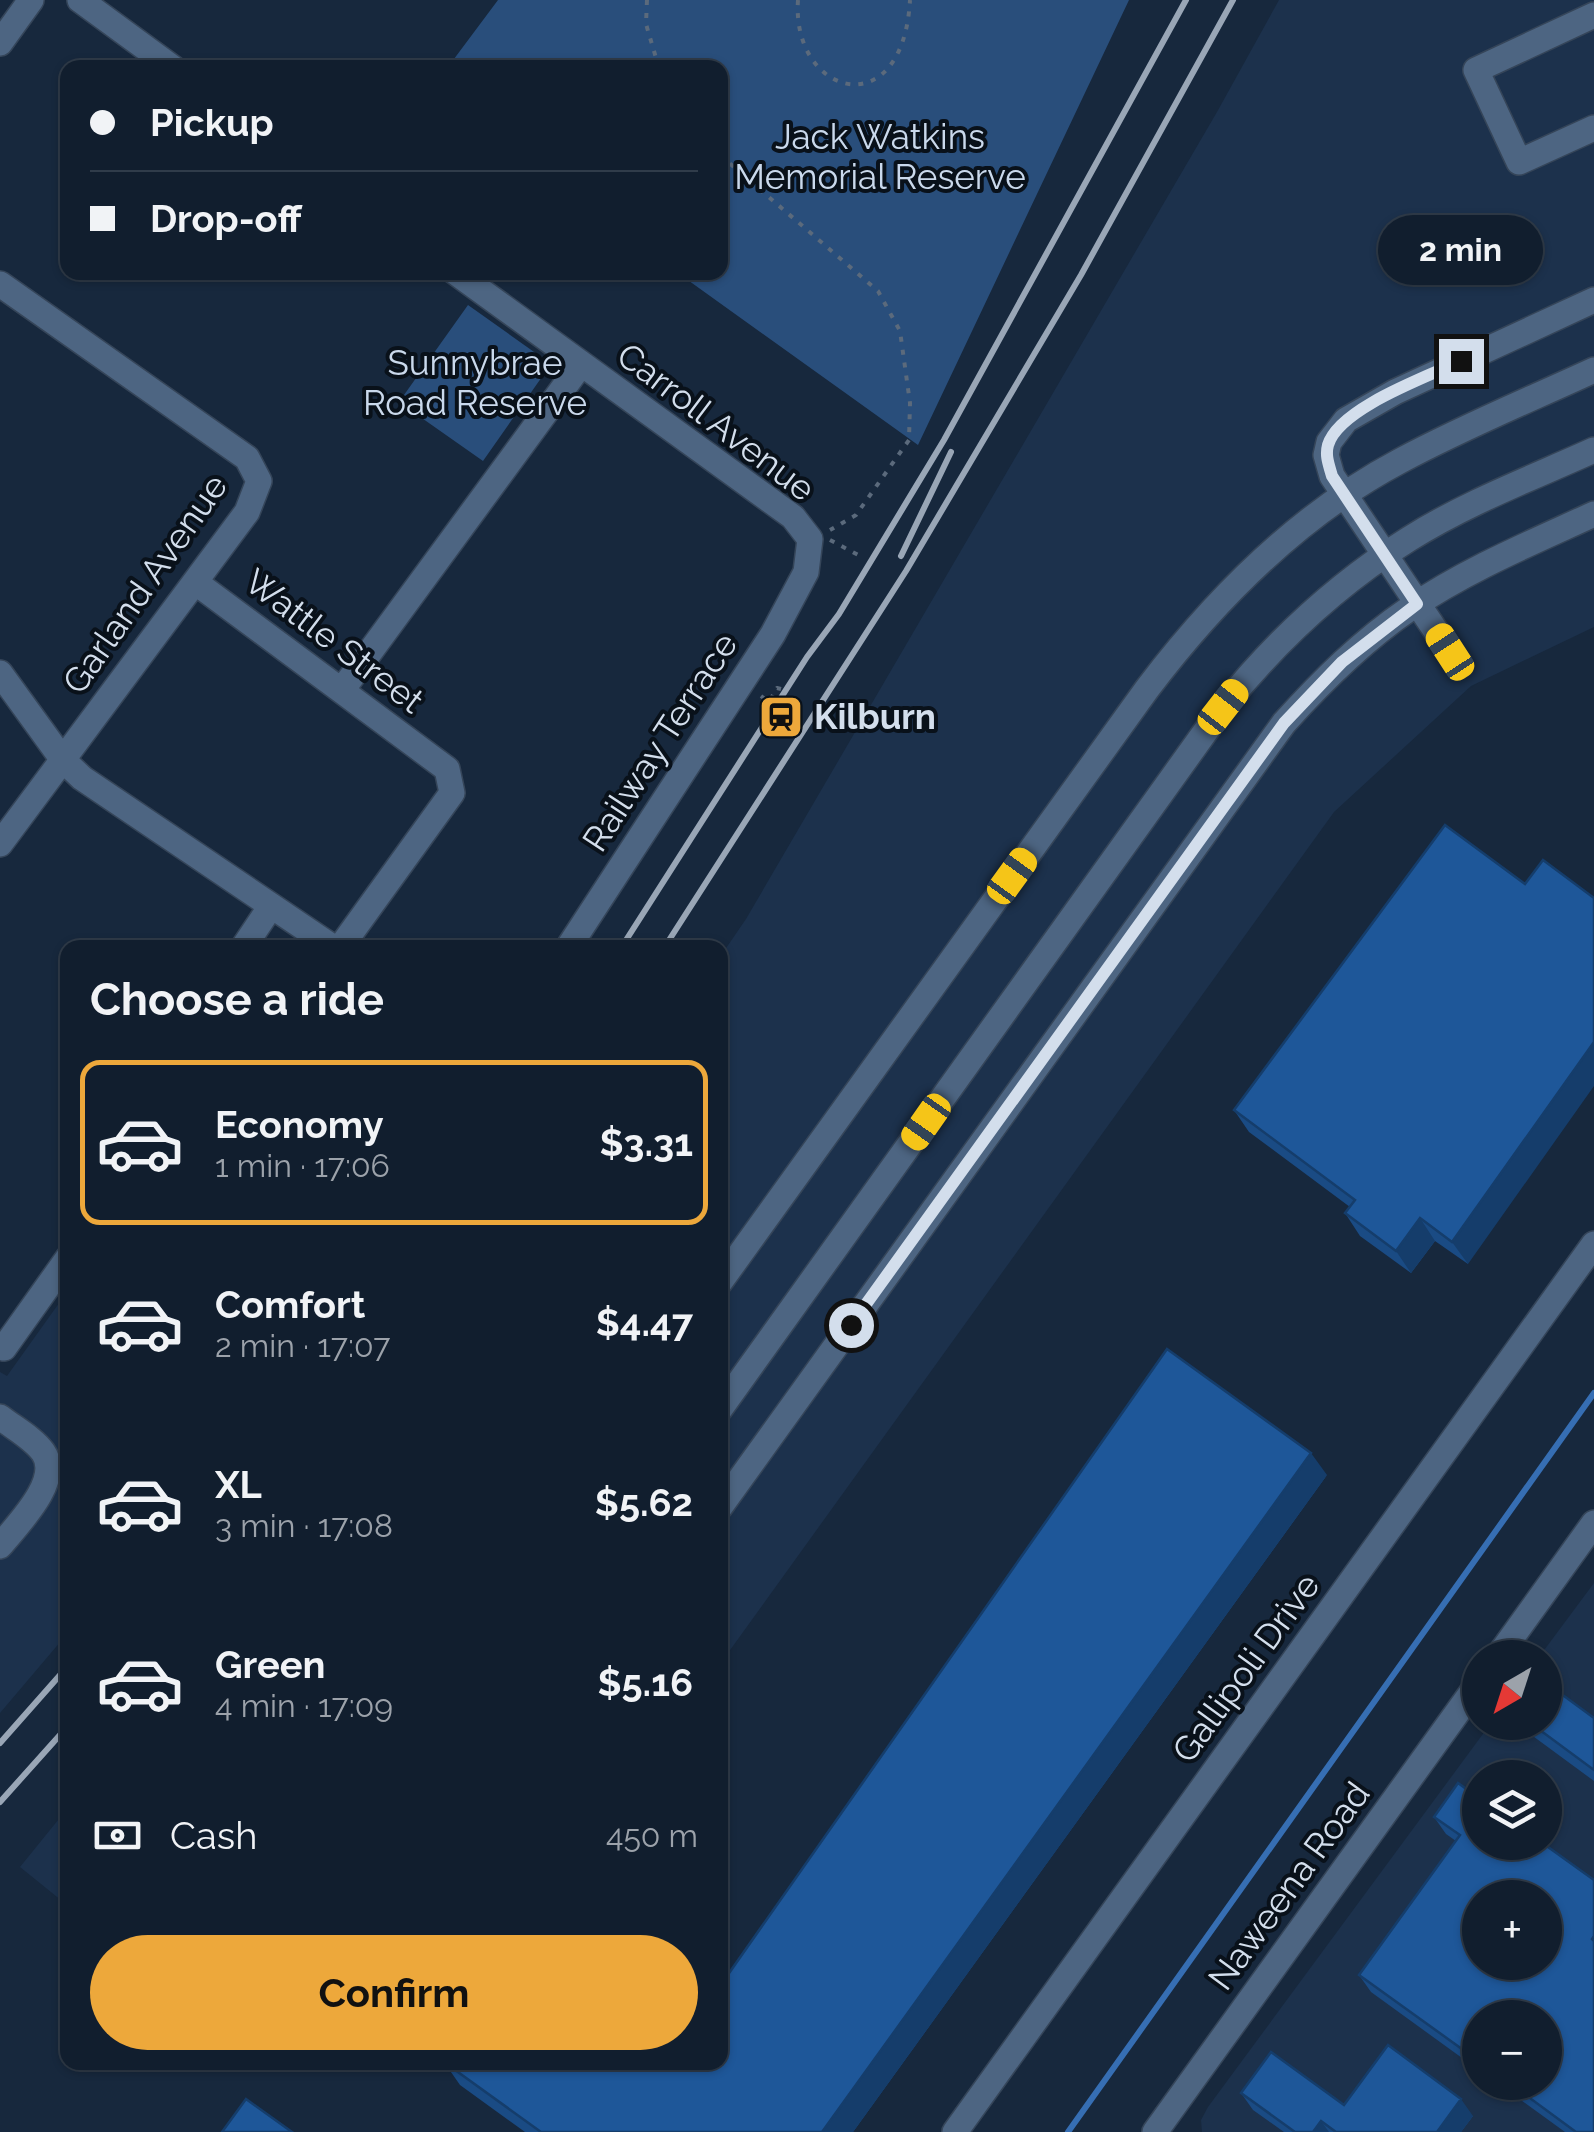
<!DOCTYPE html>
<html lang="en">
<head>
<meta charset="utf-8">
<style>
	body { margin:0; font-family:Raleway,sans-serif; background:#1e2b3a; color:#f1f3f6; height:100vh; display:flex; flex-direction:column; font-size:38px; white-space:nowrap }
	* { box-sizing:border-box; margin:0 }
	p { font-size:32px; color:#9ca2aa }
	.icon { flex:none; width:55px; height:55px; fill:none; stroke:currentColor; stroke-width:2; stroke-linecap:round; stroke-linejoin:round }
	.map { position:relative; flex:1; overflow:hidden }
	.panel { position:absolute; left:60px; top:940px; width:668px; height:1130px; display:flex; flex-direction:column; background:#111e2e; border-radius:20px; box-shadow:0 2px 8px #0004,0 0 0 2px #303c4a }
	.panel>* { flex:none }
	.banner { position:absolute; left:60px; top:60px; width:668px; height:220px; border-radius:20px; box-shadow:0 2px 8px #0004,0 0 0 2px #303c4a; display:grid; align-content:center; height:220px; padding:0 30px; background:#111e2e }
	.needle { width:65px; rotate:219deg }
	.buttons { position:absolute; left:1462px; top:1640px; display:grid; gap:20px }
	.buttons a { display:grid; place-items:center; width:100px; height:100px; border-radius:50%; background:#111e2e; box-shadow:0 2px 8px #0004,0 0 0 2px #303c4a; font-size:50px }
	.end { position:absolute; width:45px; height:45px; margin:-22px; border:12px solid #d3deec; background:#111; box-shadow:0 0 0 5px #111 }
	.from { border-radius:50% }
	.bubble { position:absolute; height:70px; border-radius:35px; background:#111e2e; box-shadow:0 2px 8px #0004,0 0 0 2px #303c4a; font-size:32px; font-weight:700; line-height:70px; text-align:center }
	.car { position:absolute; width:30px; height:60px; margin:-30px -15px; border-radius:12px; box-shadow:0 0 8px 2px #0007; background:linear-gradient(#f5c518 24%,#345 0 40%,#f5c518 0 76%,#345 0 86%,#f5c518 0) }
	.banner b { display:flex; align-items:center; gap:35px; height:95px; font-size:38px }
	.banner b+b { border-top:2px solid #303c4a }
	.banner i { width:25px; height:25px; background:#f1f3f6 }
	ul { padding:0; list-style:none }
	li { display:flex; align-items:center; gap:30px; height:165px; margin:0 20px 15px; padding:0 10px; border:5px solid transparent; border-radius:20px }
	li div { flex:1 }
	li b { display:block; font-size:38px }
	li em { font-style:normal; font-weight:700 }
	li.active { border-color:#eda83b }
	li>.icon { width:90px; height:90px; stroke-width:1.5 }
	h2 { padding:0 30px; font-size:45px; line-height:120px }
	.pay { display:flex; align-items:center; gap:25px; height:110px; padding:0 30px; font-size:38px }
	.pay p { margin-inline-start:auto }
	.primary-button { display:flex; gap:20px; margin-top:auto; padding:20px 30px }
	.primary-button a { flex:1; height:115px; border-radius:60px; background:#eda83b; color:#111; font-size:40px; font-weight:700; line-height:115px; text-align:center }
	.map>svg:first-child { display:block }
	.built { fill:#1c314c; fill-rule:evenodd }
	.green { fill:#294e7b }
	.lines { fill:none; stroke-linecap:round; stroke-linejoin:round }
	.stream { stroke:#366eb3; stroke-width:6 }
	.minor-casing { stroke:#354559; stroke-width:28 }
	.path { stroke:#5b6a7c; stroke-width:4; stroke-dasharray:5 8; stroke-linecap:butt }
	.minor { stroke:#4d6582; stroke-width:25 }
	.rail { stroke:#99a6b6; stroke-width:6 }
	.wall { fill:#1a4b84 }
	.shaded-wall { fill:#153d6b }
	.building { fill:#1e5799; stroke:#153d6b; stroke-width:2.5; fill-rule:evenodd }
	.route { stroke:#d3deec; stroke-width:12 }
	.labels { text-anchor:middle; stroke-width:8; stroke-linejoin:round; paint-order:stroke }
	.park-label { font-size:35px; fill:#cad9ec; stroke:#09111a }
	.street-label { font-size:35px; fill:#d3deec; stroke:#09111a }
	.poi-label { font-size:35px; font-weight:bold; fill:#d3deec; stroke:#09111a; text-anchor:start }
</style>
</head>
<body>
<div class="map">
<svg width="1594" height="2132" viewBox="0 0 1594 2132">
	<rect width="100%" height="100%" fill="#17283d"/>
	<path class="built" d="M1279,0H1594V627L1471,686L1334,812L720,1664V957L746,919L1217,112Z
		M67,1292V1634L0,1713V1372L7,1376Z
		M1594,1583V2132H1202L1201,2120L1208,2107L1491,1723L1545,1722V1658L1539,1657ZM1480,1778H1545V1842H1480ZM1480,1898H1545V1962H1480ZM1480,2018H1545V2082H1480Z
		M67,1809V1905L20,1867Z"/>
	<path class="green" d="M498,0H1129L918,445L678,273L720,272V68L448,67Z
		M468,305L551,364L483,461L399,402Z"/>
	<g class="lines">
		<path class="stream" d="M1068,2132L1594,1393"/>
		<defs>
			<path id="minor" d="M80,0L173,68
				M1594,15L1476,70L1519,162L1594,128
				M0,43L31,0
				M455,272L793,517L810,539L806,572L773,634L568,948
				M0,284L247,458L259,481L247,512L0,844
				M195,582L447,769L452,793L340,948
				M1450,652L1332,476L1326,455L1329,442L1346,420L1395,392L1594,300
				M0,673L63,760L82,778L334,948
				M342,690L581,364
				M243,948L271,906
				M720,1282L1147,689C1216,598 1298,515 1400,461C1463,427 1529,400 1594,370
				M4,1348L68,1258
				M720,1409L1223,707C1276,641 1337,584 1409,539C1466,503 1532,478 1594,450
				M0,1417C14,1428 33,1438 43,1452C63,1480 17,1525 0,1546
				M720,1507L1284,723C1322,681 1362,641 1409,609C1466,570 1531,543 1594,514
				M1497,1658L1594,1523
				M955,2132L1594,1244
				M1155,2132L1480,1681"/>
		</defs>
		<use href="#minor" class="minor-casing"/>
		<path class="path" d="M647,0L646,24L659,68
			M798,0C791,96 903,128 910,0
			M720,155L878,291L900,331L910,403L909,440L856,515L830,530
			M830,540L862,557
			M761,696L769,702L777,688L781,689"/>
		<use href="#minor" class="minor"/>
		<path class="rail" d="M901,556L951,452
			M621,948L807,657L839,614L944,440L1186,0
			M664,948L906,571L1081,275L1233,0
			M0,1743L68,1666
			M0,1802L68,1726"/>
	</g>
	<path class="wall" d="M1445,825L1468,1264L1435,1241L1411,1273L1360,1236L1345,1213L1350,1207L1249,1132L1234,1110Z
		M1327,1475L853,2132H525L460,2085L444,2062H720Z
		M1594,1718V1781L1526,1731L1520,1722H1545Z
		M1458,1783L1594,2132H1565L1496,2082H1545L1480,2018V2071L1371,1992L1359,1975L1456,1841L1446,1834L1434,1817Z
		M1241,2093L1344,2105L1473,2116L1461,2132H1284L1253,2110Z"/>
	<path class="shaded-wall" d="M1594,1042V1086L1468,1264L1452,1242Z
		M1420,1218L1435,1241L1411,1273L1396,1251Z
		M1311,1453L1327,1475L853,2132H822Z
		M1461,2099L1473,2116L1461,2132H1437Z
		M1321,2121L1329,2132H1313Z"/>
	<path class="building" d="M1445,825L1525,884L1543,860L1594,898V1042L1452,1242L1420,1218L1396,1251L1345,1213L1355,1200L1234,1110Z
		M1167,1349L1311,1453L822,2132H541L444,2062H720V1986Z
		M1545,1682L1594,1718V1770L1529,1722H1545Z
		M1458,1783L1480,1799V1842H1541L1594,1880V1936L1592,1939L1594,1941V2132H1576L1508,2082H1545V2018H1480V2062L1359,1975L1460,1835L1434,1817ZM1480,1898H1545V1962H1480Z
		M1388,2045L1461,2099L1437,2132H1336L1321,2121L1313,2132H1295L1241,2093L1271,2052L1344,2105Z
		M246,2099L292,2132H222Z"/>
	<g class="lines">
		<path class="route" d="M851,1325L1284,723L1342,662L1417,604L1332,476C1329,465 1325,456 1328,445C1339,408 1427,377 1461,361"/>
	</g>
	<defs>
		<symbol id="station-square" viewBox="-11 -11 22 22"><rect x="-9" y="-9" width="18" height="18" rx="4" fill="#eda83b" stroke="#09111a"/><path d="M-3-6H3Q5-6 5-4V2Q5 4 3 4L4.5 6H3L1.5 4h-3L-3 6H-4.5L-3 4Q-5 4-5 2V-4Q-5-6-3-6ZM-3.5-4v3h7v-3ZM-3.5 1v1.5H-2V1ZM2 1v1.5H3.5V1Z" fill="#111"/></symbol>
	</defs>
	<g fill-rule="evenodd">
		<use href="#station-square" x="756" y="692" width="50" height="50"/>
	</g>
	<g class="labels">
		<g class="park-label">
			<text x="880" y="149">Jack Watkins<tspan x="880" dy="40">Memorial Reserve</tspan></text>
			<text x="475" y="375">Sunnybrae<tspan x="475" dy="40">Road Reserve</tspan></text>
		</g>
		<g class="street-label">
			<text transform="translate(716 422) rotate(37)" y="12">Carroll Avenue</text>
			<text transform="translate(145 584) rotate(-55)" y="12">Garland Avenue</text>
			<text transform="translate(334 641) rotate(37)" y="12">Wattle Street</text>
			<text transform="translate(660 742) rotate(-57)" y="12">Railway Terrace</text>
			<text transform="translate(1246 1668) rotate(-54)" y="12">Gallipoli Drive</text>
			<text transform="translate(1289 1886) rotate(-54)" y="12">Naweena Road</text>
		</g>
		<g class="poi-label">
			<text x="814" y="729">Kilburn</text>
		</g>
	</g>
</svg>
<div class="buttons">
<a><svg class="needle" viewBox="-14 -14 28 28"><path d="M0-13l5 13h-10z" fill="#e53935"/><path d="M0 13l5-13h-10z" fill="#9ca2aa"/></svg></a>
<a><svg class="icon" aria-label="layers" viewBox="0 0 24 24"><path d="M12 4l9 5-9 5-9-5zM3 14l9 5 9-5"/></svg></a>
<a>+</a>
<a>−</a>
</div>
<i class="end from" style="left:851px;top:1325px"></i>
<i class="end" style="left:1461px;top:361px"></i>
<div class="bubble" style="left:1378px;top:215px;width:165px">2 min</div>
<i class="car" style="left:1450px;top:652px;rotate:327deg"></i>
<i class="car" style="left:1223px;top:707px;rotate:38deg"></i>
<i class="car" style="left:1012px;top:876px;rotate:36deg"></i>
<i class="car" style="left:926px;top:1122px;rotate:215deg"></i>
<div class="banner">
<b><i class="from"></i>Pickup</b>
<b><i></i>Drop-off</b>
</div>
<section class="panel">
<h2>Choose a ride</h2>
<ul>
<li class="active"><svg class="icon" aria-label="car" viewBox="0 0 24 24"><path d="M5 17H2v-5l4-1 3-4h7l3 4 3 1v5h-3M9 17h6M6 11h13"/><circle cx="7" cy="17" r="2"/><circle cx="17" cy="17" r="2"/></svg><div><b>Economy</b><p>1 min · 17:06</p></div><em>$3.31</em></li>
<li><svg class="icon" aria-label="car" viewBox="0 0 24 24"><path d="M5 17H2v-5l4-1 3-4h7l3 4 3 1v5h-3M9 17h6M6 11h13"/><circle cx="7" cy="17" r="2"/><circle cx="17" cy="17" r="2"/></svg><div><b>Comfort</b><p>2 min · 17:07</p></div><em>$4.47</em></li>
<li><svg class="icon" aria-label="car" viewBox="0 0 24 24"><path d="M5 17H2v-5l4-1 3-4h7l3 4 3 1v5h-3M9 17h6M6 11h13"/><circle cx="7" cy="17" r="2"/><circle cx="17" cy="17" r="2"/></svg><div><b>XL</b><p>3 min · 17:08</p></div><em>$5.62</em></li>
<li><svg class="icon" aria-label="car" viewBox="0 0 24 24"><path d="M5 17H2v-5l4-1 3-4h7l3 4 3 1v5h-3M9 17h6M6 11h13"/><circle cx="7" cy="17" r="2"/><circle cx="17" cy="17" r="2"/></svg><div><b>Green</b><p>4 min · 17:09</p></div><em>$5.16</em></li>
</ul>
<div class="pay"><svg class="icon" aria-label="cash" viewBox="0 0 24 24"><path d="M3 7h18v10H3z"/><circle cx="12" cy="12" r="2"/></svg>Cash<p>450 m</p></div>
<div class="primary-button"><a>Confirm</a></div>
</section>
</div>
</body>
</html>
